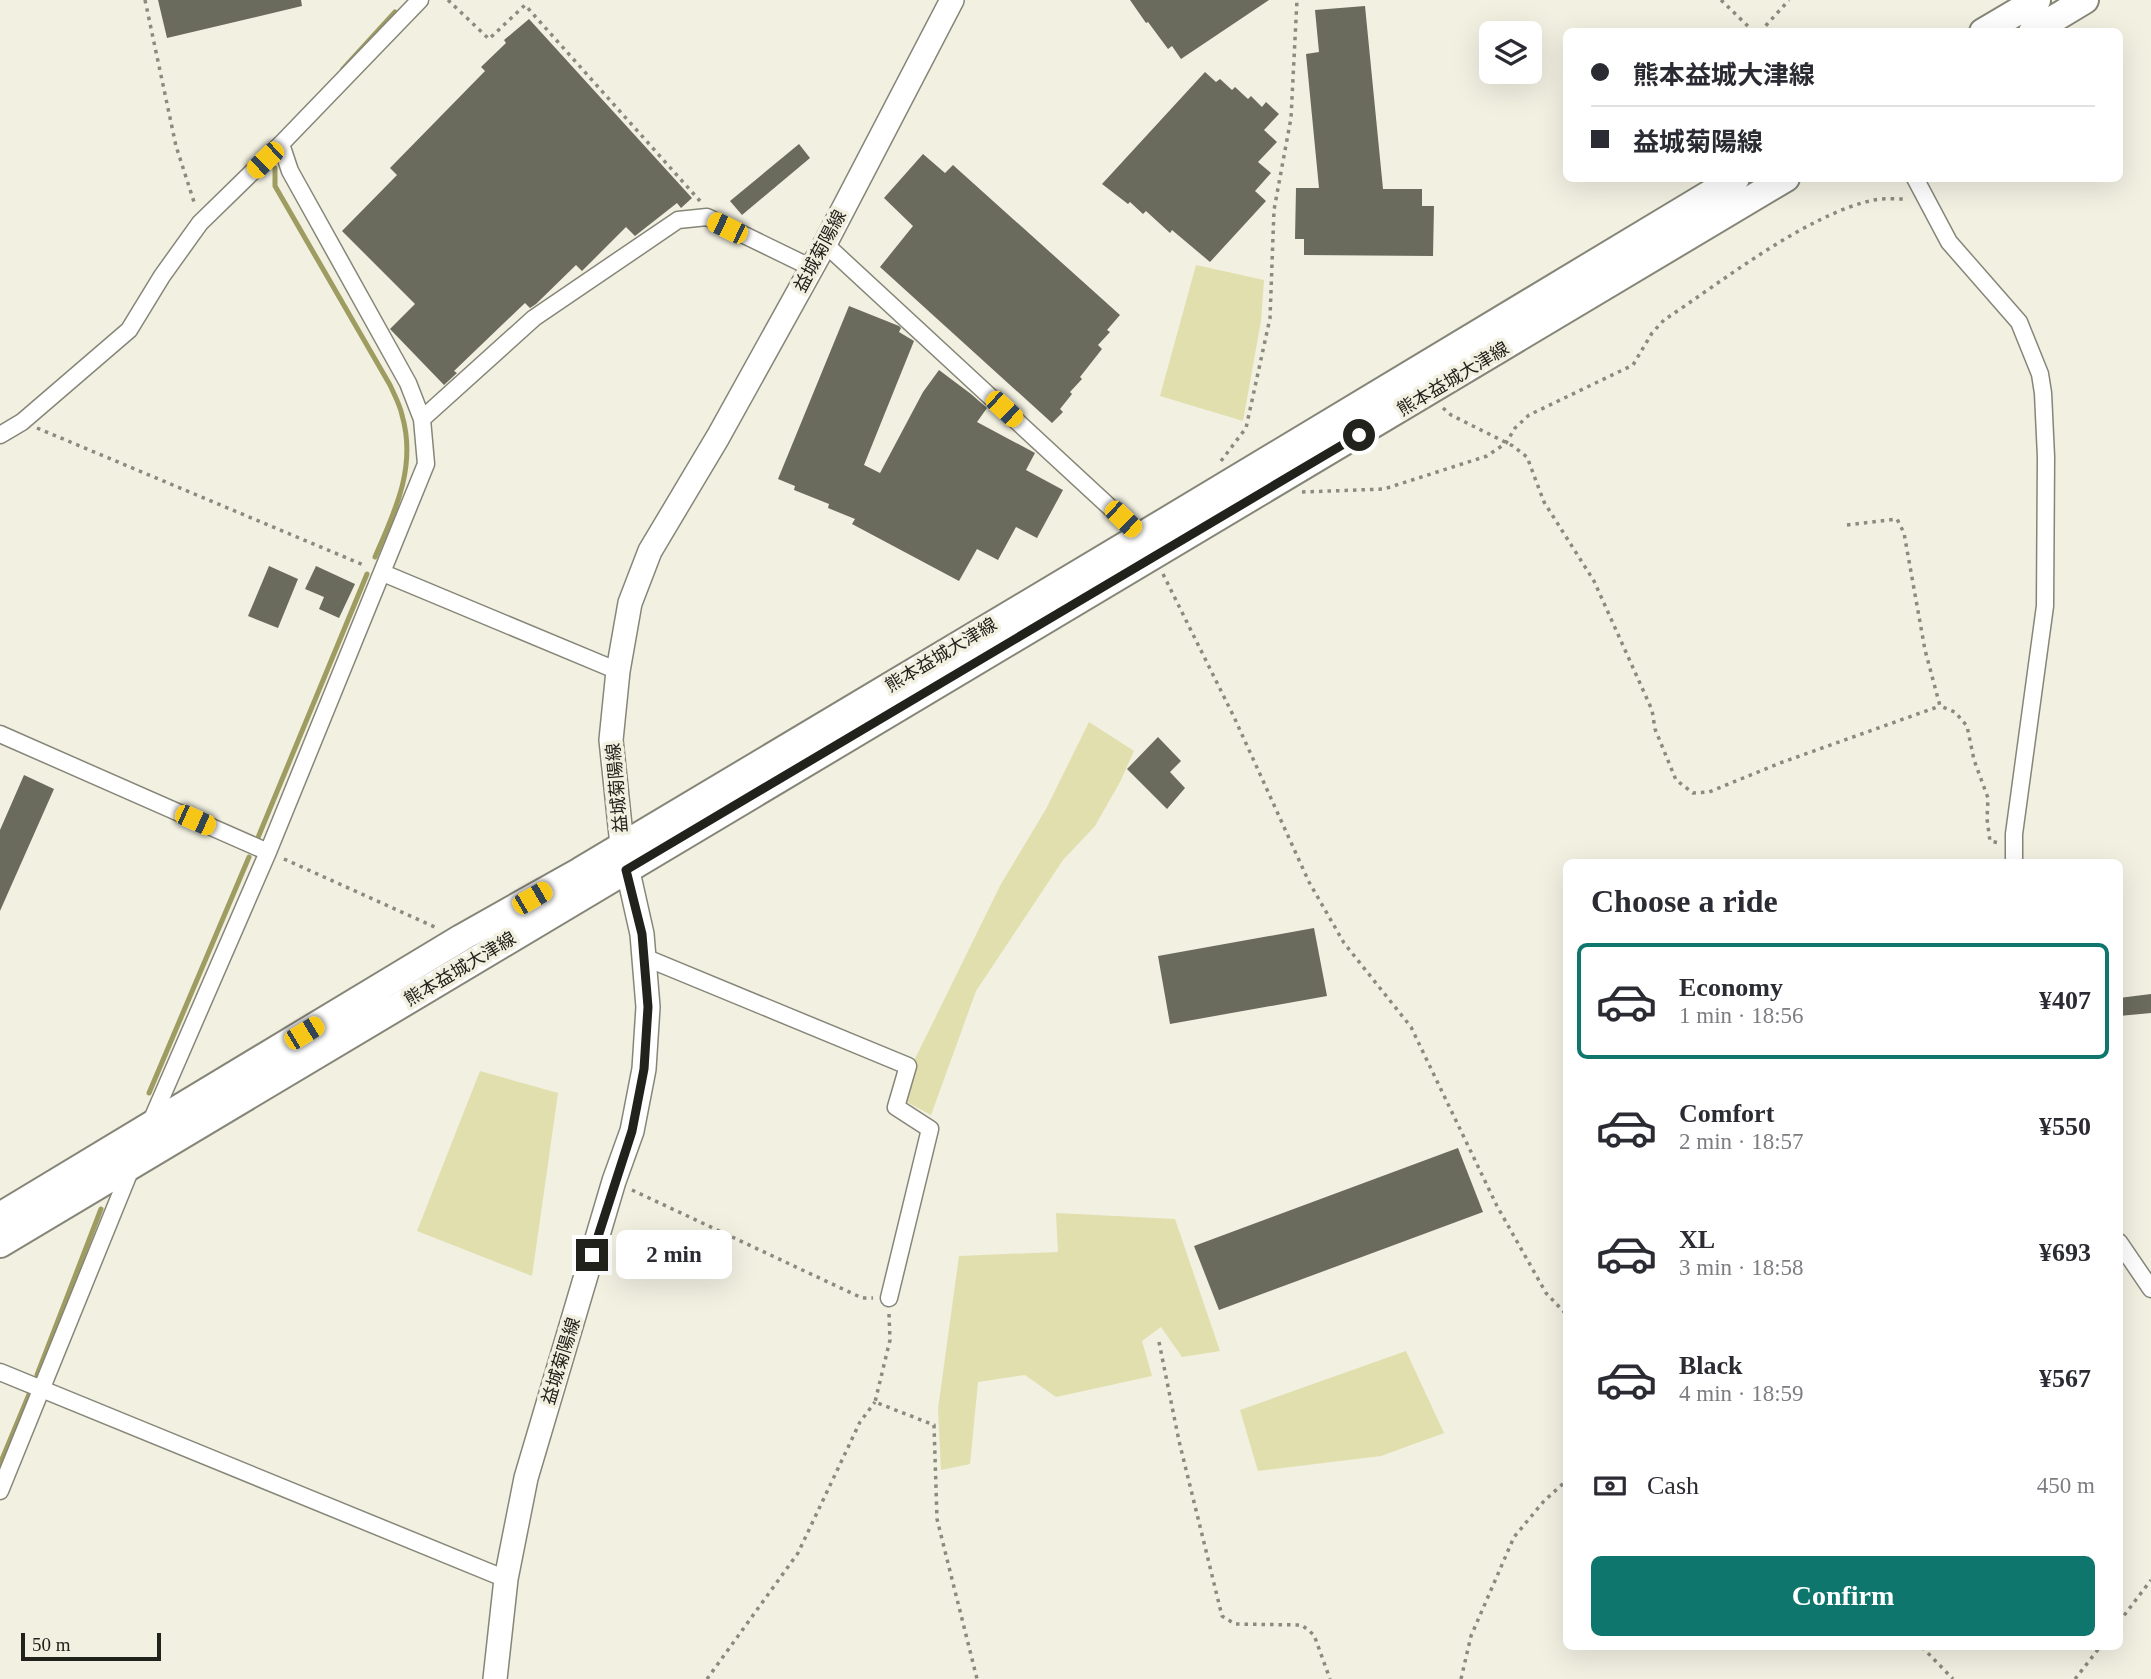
<!DOCTYPE html>
<html lang="en">
<head>
<meta charset="utf-8">
<style>
	body { margin:0; font-family:"Times New Roman","Noto Sans JP",serif; background:#f2f2f3; color:#2b2b33; height:100vh; display:flex; flex-direction:column; font-size:26px; white-space:nowrap }
	* { box-sizing:border-box; margin:0 }
	p { font-size:23px; color:#7c7c81 }
	.icon { flex:none; width:38px; height:38px; fill:none; stroke:currentColor; stroke-width:2; stroke-linecap:round; stroke-linejoin:round }
	.map { position:relative; flex:1; overflow:hidden }
	.panel { position:absolute; left:1563px; top:859px; width:560px; height:791px; display:flex; flex-direction:column; background:#fff; border-radius:10px; box-shadow:0 7px 28px #0002 }
	.panel>* { flex:none }
	.top-card { position:absolute; left:1563px; top:28px; width:560px; height:154px; border-radius:10px; box-shadow:0 7px 28px #0002; display:grid; align-content:center; height:154px; padding:0 28px; background:#fff }
	.buttons { position:absolute; left:1479px; top:21px; display:grid; gap:14px }
	.buttons a { display:grid; place-items:center; width:63px; height:63px; border-radius:10px; background:#fff; box-shadow:0 7px 28px #0002; font-size:35px }
	.scale { position:absolute; left:21px; bottom:18px; width:140px; box-sizing:border-box; padding-left:7px; border:4px solid #22221c; border-top:0; font-size:19px; line-height:24px; white-space:nowrap; color:#22221c; -webkit-text-stroke:5px #f1f0e1; paint-order:stroke }
	.end { position:absolute; width:32px; height:32px; margin:-16px; border:9px solid #22221c; background:#fff; box-shadow:0 0 0 4px #fff }
	.from { border-radius:50% }
	.bubble { position:absolute; height:49px; border-radius:10px; background:#fff; box-shadow:0 7px 28px #0002; font-size:23px; font-weight:700; line-height:49px; text-align:center }
	.car { position:absolute; width:21px; height:42px; margin:-21px -10px; border-radius:9px; box-shadow:0 0 5px 2px #0007; background:linear-gradient(#f5c518 24%,#345 0 40%,#f5c518 0 76%,#345 0 86%,#f5c518 0) }
	.top-card b { display:flex; align-items:center; gap:24px; height:66px; font-size:26px }
	.top-card b+b { border-top:2px solid #e1e1e2 }
	.top-card i { width:18px; height:18px; background:#2b2b33 }
	ul { padding:0; list-style:none }
	li { display:flex; align-items:center; gap:21px; height:116px; margin:0 14px 10px; padding:0 14px; border:4px solid transparent; border-radius:10px }
	li div { flex:1 }
	li b { display:block; font-size:26px }
	li em { font-style:normal; font-weight:700 }
	li.current { border-color:#0f766e }
	li>.icon { width:63px; height:63px; stroke-width:1.5 }
	h2 { padding:0 28px; font-size:32px; line-height:84px }
	.pay { display:flex; align-items:center; gap:18px; height:77px; padding:0 28px; font-size:26px }
	.pay p { margin-inline-start:auto }
	.primary-button { display:flex; gap:14px; margin-top:auto; padding:14px 28px }
	.primary-button a { flex:1; height:80px; border-radius:10px; background:#0f766e; color:#fff; font-size:28px; font-weight:700; line-height:80px; text-align:center }
	.map>svg:first-child { display:block }
	.green { fill:#e1dfae }
	.lines { fill:none; stroke-linecap:round; stroke-linejoin:round }
	.stream { stroke:#9f9c62; stroke-width:5 }
	.building { fill:#6a6a5d }
	.street-casing { stroke:#868678; stroke-width:19 }
	.secondary-casing { stroke:#868678; stroke-width:26 }
	.primary-casing { stroke:#868678; stroke-width:30 }
	.path { stroke:#8a8a7f; stroke-width:3.5; stroke-dasharray:3.5 5; stroke-linecap:butt }
	.street { stroke:#fff; stroke-width:16 }
	.secondary { stroke:#fff; stroke-width:23 }
	.primary { stroke:#fff; stroke-width:26 }
	.route { stroke:#22221c; stroke-width:9 }
	.labels { text-anchor:middle; stroke-width:7; stroke-linejoin:round; paint-order:stroke }
	.street-label { font-size:18px; fill:#22221c; stroke:#f1f0e1 }
</style>
</head>
<body>
<div class="map">
<svg width="2151" height="1679" viewBox="0 0 2151 1679">
	<rect width="100%" height="100%" fill="#f1f0e1"/>
	<path class="green" d="M1196,265L1264,280L1261,321L1243,421L1160,396Z
		M1089,722L1134,751L1120,782L1095,826L1063,860L976,991L931,1115L903,1100L914,1061L1001,884L1046,809Z
		M480,1071L558,1093L532,1276L417,1231Z
		M1056,1213L1175,1219L1220,1351L1182,1357L1161,1327L1142,1341L1152,1376L1056,1397L1025,1375L978,1382L970,1464L941,1470L938,1409L959,1256L1058,1252Z
		M1406,1351L1444,1433L1381,1456L1258,1471L1240,1410Z"/>
	<g class="lines">
		<path class="stream" d="M343,69L395,12
			M275,168V186L390,385C394,394 400,405 402,415C417,467 395,511 375,557
			M257,840L367,574
			M149,1093L249,857
			M37,1375L101,1209
			M0,1464L30,1392"/>
	</g>
	<path class="building" d="M158,0H301L302,6L167,38Z
		M1130,0H1269L1181,59L1172,46L1168,49L1148,22L1146,23Z
		M1365,6L1383,189H1422V206H1434L1433,256L1304,255V239H1295L1296,188H1319L1306,54L1319,52L1315,10Z
		M529,19L692,198L681,208L677,203L635,236L626,227L582,271L576,265L536,304L530,308L525,303L454,371L457,373L444,385L390,329L415,304L342,231L397,175L390,168L485,71L481,67L506,43L504,40Z
		M1205,72L1216,82L1220,79L1232,90L1235,87L1248,99L1251,96L1262,107L1266,102L1279,114L1264,130L1277,142L1258,162L1271,173L1255,191L1266,201L1210,262L1172,230L1170,233L1146,211L1143,214L1130,202L1128,204L1102,184Z
		M799,144L810,158L742,215L730,201Z
		M923,154L945,173L953,165L1120,315L1107,330L1110,332L1098,345L1102,349L1080,377L1082,379L1070,392L1072,394L1060,409L1063,412L1052,423L880,267L913,226L884,198Z
		M849,306L899,326L901,328L899,332L914,341L864,465L880,473L923,392L939,370L971,394L987,408L977,422L1035,453L1026,470L1063,490L1037,538L1016,527L998,560L977,549L959,581L852,524L855,519L828,508L829,504L794,490L795,486L778,479Z
		M269,566L298,579L278,628L248,616Z
		M316,566L355,584L339,618L319,609L324,597L305,589Z
		M1158,737L1181,761L1170,772L1185,788L1167,809L1127,769Z
		M24,775L54,789L0,911V830Z
		M1314,928L1327,996L1170,1024L1158,956Z
		M2151,994V1013L2119,1016V998Z
		M1458,1148L1483,1212L1219,1310L1194,1246Z"/>
	<g class="lines">
		<defs>
			<path id="street" d="M1915,178L1949,242L2019,322L2040,374L2043,393L2046,457L2045,606L2014,834V863
				M825,244L1141,536
				M422,419L534,318L678,220L707,217L812,268
				M0,435L22,422L129,330L162,276L200,223L281,144L420,0
				M383,573L618,671
				M0,734L268,852
				M644,957L908,1066L896,1107L930,1129L889,1298
				M149,1126L268,852L426,464L422,419L408,383L290,171L281,144
				M2119,1242L2151,1289
				M0,1372L506,1579
				M0,1491L132,1166"/>
			<path id="secondary" d="M495,1679L506,1579L526,1478L614,1181L632,1131L644,1069L648,1007L642,934L622,845L611,740L618,671L630,603L650,551L718,437L825,244L952,0"/>
			<path id="primary" d="M1983,32L2037,0
				M2032,32L2085,0
				M0,1216L461,938L580,871L1141,536L1736,178
				M0,1244L1786,178"/>
		</defs>
		<use href="#street" class="street-casing"/>
		<use href="#secondary" class="secondary-casing"/>
		<use href="#primary" class="primary-casing"/>
		<path class="path" d="M145,0L176,146L195,205
			M448,0L489,39L525,5L700,201
			M1721,0L1754,32
			M1760,32L1789,0
			M1443,408L1451,415L1513,446L1527,457L1544,502L1594,581L1652,710L1655,729L1676,780L1693,793L1709,792L1780,763L1940,706
			M37,428L366,566
			M1221,461L1246,428L1270,318L1274,210L1291,118L1297,0
			M1302,492L1384,489L1487,456L1506,443L1515,428L1529,415L1633,365L1652,333L1664,320C1723,281 1807,214 1874,200C1884,198 1896,199 1906,199
			M1847,525L1897,519L1904,533L1925,650L1940,706L1955,712L1967,726L1974,760L1988,798L1987,819L1990,841L1999,843
			M1163,574L1234,717L1309,882L1344,943L1411,1027L1497,1206L1546,1293L1566,1314
			M284,859L437,928
			M632,1190L862,1298H873
			M889,1314L890,1340L875,1402L934,1425L937,1519L977,1679
			M1159,1342L1179,1441L1222,1616L1235,1624L1302,1625L1314,1635L1330,1679
			M2119,1622L2151,1580
			M1922,1647L1953,1679
			M707,1679L798,1553L860,1422L875,1402
			M1461,1679L1471,1636L1514,1537L1544,1501L1566,1481
			M2075,1679L2100,1647"/>
		<use href="#street" class="street"/>
		<use href="#secondary" class="secondary"/>
		<use href="#primary" class="primary"/>
	</g>
	<g class="lines">
		<path class="route" d="M592,1255L632,1131L644,1069L648,1007L642,934L626,870L1359,435"/>
	</g>
	<g class="labels">
		<g class="street-label">
			<text transform="translate(820 251) rotate(-62)" y="6">益城菊陽線</text>
			<text transform="translate(1453 379) rotate(-31)" y="6">熊本益城大津線</text>
			<text transform="translate(941 655) rotate(-31)" y="6">熊本益城大津線</text>
			<text transform="translate(617 788) rotate(-95)" y="6">益城菊陽線</text>
			<text transform="translate(460 969) rotate(-31)" y="6">熊本益城大津線</text>
			<text transform="translate(561 1361) rotate(-73)" y="6">益城菊陽線</text>
		</g>
	</g>
</svg>
<div class="buttons">
<a><svg class="icon" aria-label="layers" viewBox="0 0 24 24"><path d="M12 4l9 5-9 5-9-5zM3 14l9 5 9-5"/></svg></a>
</div>
<div class="scale">50 m</div>
<i class="end from" style="left:1359px;top:435px"></i>
<i class="end" style="left:592px;top:1255px"></i>
<div class="bubble" style="left:616px;top:1230px;width:116px">2 min</div>
<i class="car" style="left:265px;top:160px;rotate:226deg"></i>
<i class="car" style="left:727px;top:228px;rotate:296deg"></i>
<i class="car" style="left:1004px;top:409px;rotate:133deg"></i>
<i class="car" style="left:1123px;top:519px;rotate:134deg"></i>
<i class="car" style="left:195px;top:820px;rotate:114deg"></i>
<i class="car" style="left:532px;top:898px;rotate:60deg"></i>
<i class="car" style="left:304px;top:1033px;rotate:59deg"></i>
<div class="top-card">
<b><i class="from"></i>熊本益城大津線</b>
<b><i></i>益城菊陽線</b>
</div>
<section class="panel">
<h2>Choose a ride</h2>
<ul>
<li class="current"><svg class="icon" aria-label="car" viewBox="0 0 24 24"><path d="M5 17H2v-5l4-1 3-4h7l3 4 3 1v5h-3M9 17h6M6 11h13"/><circle cx="7" cy="17" r="2"/><circle cx="17" cy="17" r="2"/></svg><div><b>Economy</b><p>1 min · 18:56</p></div><em>¥407</em></li>
<li><svg class="icon" aria-label="car" viewBox="0 0 24 24"><path d="M5 17H2v-5l4-1 3-4h7l3 4 3 1v5h-3M9 17h6M6 11h13"/><circle cx="7" cy="17" r="2"/><circle cx="17" cy="17" r="2"/></svg><div><b>Comfort</b><p>2 min · 18:57</p></div><em>¥550</em></li>
<li><svg class="icon" aria-label="car" viewBox="0 0 24 24"><path d="M5 17H2v-5l4-1 3-4h7l3 4 3 1v5h-3M9 17h6M6 11h13"/><circle cx="7" cy="17" r="2"/><circle cx="17" cy="17" r="2"/></svg><div><b>XL</b><p>3 min · 18:58</p></div><em>¥693</em></li>
<li><svg class="icon" aria-label="car" viewBox="0 0 24 24"><path d="M5 17H2v-5l4-1 3-4h7l3 4 3 1v5h-3M9 17h6M6 11h13"/><circle cx="7" cy="17" r="2"/><circle cx="17" cy="17" r="2"/></svg><div><b>Black</b><p>4 min · 18:59</p></div><em>¥567</em></li>
</ul>
<div class="pay"><svg class="icon" aria-label="cash" viewBox="0 0 24 24"><path d="M3 7h18v10H3z"/><circle cx="12" cy="12" r="2"/></svg>Cash<p>450 m</p></div>
<div class="primary-button"><a>Confirm</a></div>
</section>
</div>
</body>
</html>
